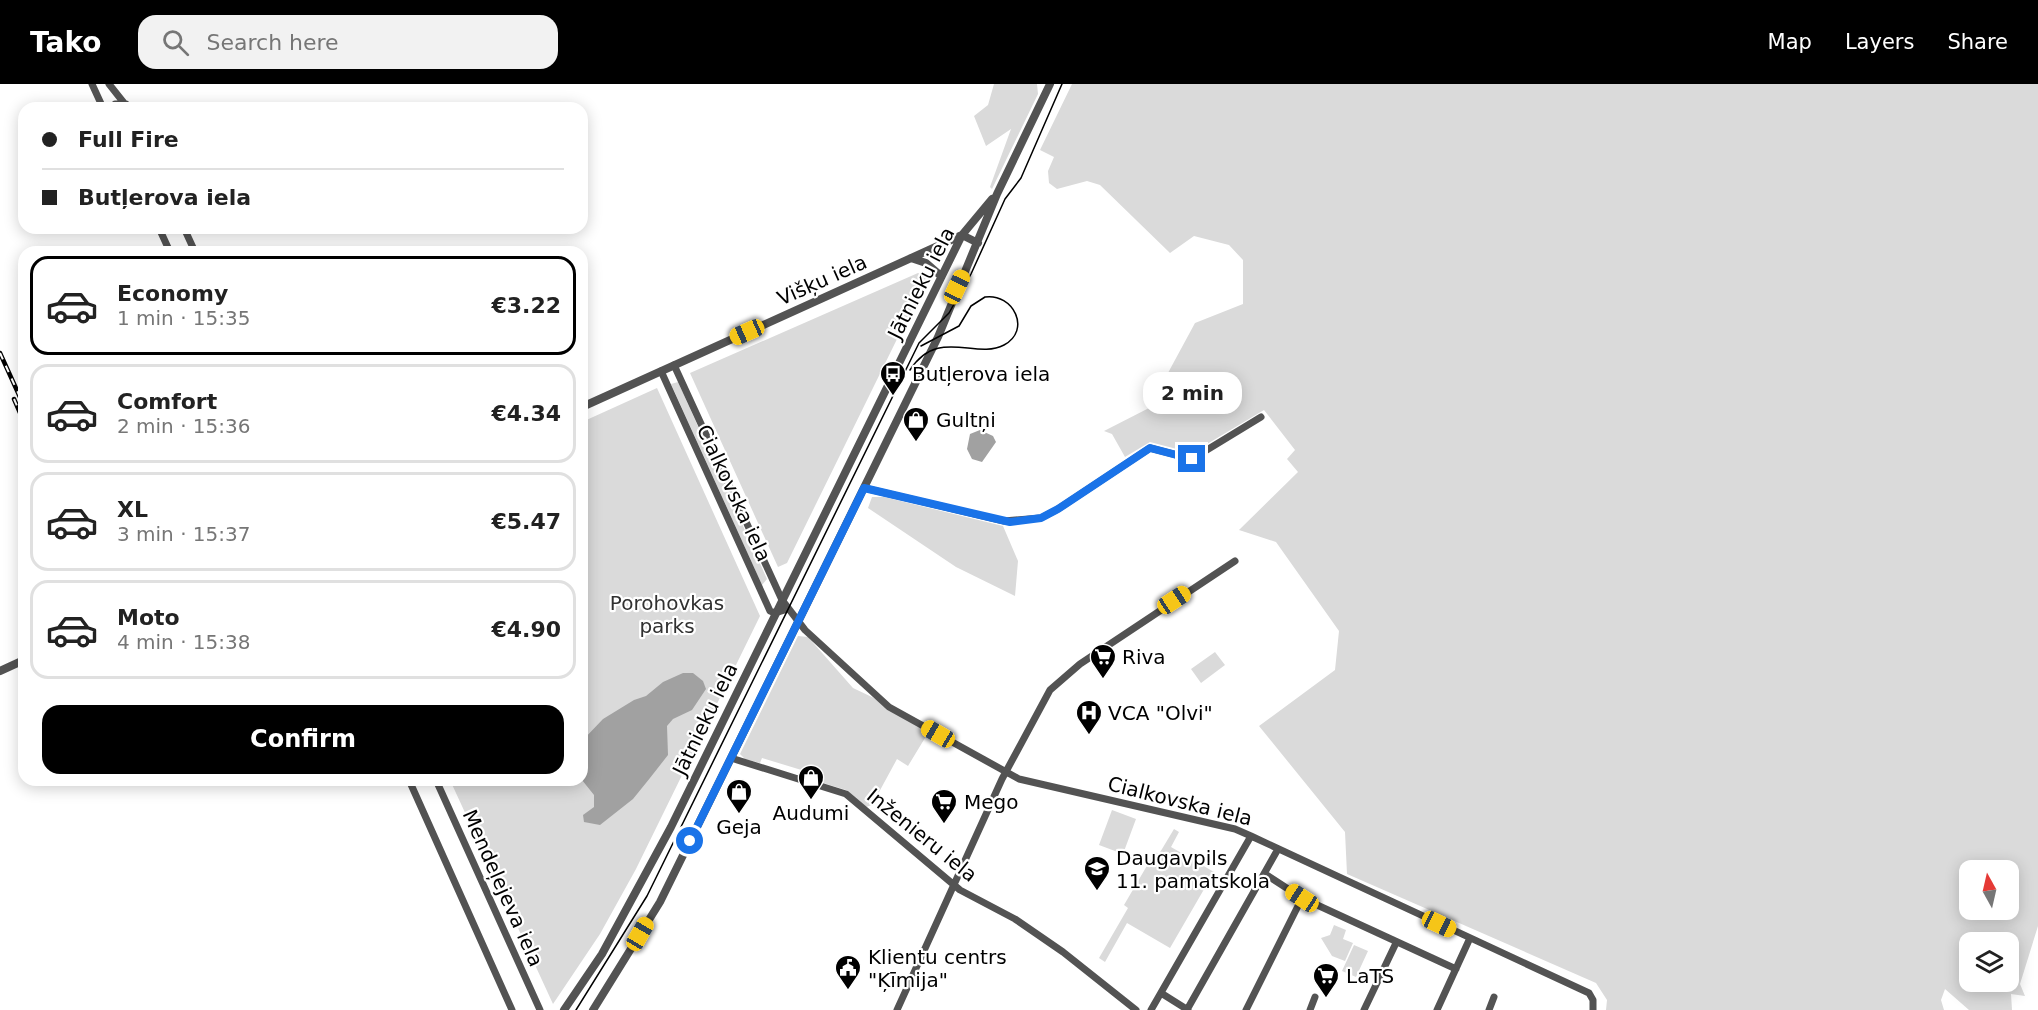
<!DOCTYPE html>
<html lang="en">
<head>
<meta charset="utf-8">
<style>
	body { margin:0; font-family:"DejaVu Sans",sans-serif; background:#f2f2f2; color:#222; height:100vh; display:flex; flex-direction:column; font-size:22px; white-space:nowrap }
	* { box-sizing:border-box; margin:0 }
	p { font-size:20px; color:#767676 }
	.icon { flex:none; width:33px; height:33px; fill:none; stroke:currentColor; stroke-width:2; stroke-linecap:round; stroke-linejoin:round }
	.map { position:relative; flex:1; overflow:hidden }
	.sheet { position:absolute; left:18px; top:162px; width:570px; height:540px; display:flex; flex-direction:column; background:#fff; border-radius:18px; box-shadow:0 3px 15px #0003 }
	.sheet>* { flex:none }
	.top-card { position:absolute; left:18px; top:18px; width:570px; height:132px; border-radius:18px; box-shadow:0 3px 15px #0003; display:grid; align-content:center; height:132px; padding:0 24px; background:#fff }
	.needle { width:39px; rotate:352deg }
	.fabs { position:absolute; left:1959px; top:776px; display:grid; gap:12px }
	.fabs a { display:grid; place-items:center; width:60px; height:60px; border-radius:12px; background:#fff; box-shadow:0 3px 15px #0003; font-size:30px }
	.end { position:absolute; width:27px; height:27px; margin:-14px; border:8px solid #1a73e8; background:#fff; box-shadow:0 0 0 3px #fff }
	.from { border-radius:50% }
	.bubble { position:absolute; height:42px; border-radius:18px; background:#fff; box-shadow:0 3px 15px #0003; font-size:20px; font-weight:700; line-height:42px; text-align:center }
	.car { position:absolute; width:18px; height:36px; margin:-18px -9px; border-radius:8px; box-shadow:0 0 4px 2px #0007; background:linear-gradient(#f5c518 24%,#345 0 40%,#f5c518 0 76%,#345 0 86%,#f5c518 0) }
	.top-card b { display:flex; align-items:center; gap:21px; height:57px; font-size:22px }
	.top-card b+b { border-top:2px solid #e0e0e0 }
	.top-card i { width:15px; height:15px; background:#222 }
	ul { padding:10px 0 0; list-style:none }
	li { display:flex; align-items:center; gap:18px; height:99px; margin:0 12px 9px; padding:0 12px; border:3px solid #e0e0e0; border-radius:18px }
	li div { flex:1 }
	li b { display:block; font-size:22px }
	li em { font-style:normal; font-weight:700 }
	li.current { border-color:#000 }
	li>.icon { width:54px; height:54px; stroke-width:1.5 }
	.action { display:flex; gap:12px; margin-top:auto; padding:12px 24px }
	.action a { flex:1; height:69px; border-radius:18px; background:#000; color:#fff; font-size:24px; font-weight:700; line-height:69px; text-align:center }
	header { display:flex; align-items:center; gap:36px; box-sizing:border-box; height:84px; padding:0 30px; background:#000; color:#fff }
	header strong { font-size:28px }
	nav { display:flex; gap:33px; margin-inline-start:auto; font-size:21px }
	.search { width:420px; height:54px; background:#f2f2f2; display:flex; align-items:center; gap:15px; box-sizing:border-box; padding:0 21px; border-radius:18px; color:#767676; font-size:22px }
	.map>svg:first-child { display:block }
	.green { fill:#dadada; fill-rule:evenodd }
	.water { fill:#a1a1a1 }
	.lines { fill:none; stroke-linecap:round; stroke-linejoin:round }
	.minor { stroke:#535353; stroke-width:7 }
	.tertiary { stroke:#535353; stroke-width:8 }
	.tram { stroke:#000; stroke-width:1.5 }
	.rail-casing { stroke:#000; stroke-width:4.5 }
	.rail { stroke:#fff; stroke-width:2; stroke-dasharray:7; stroke-linecap:butt }
	.route { stroke:#1a73e8; stroke-width:8 }
	.labels { text-anchor:middle; stroke-width:4.5; stroke-linejoin:round; paint-order:stroke }
	.street-label { font-size:20px; fill:#000; stroke:#fff }
	.poi-label { font-size:20px; fill:#000; stroke:#fff; text-anchor:start }
	.park-label { font-size:20px; fill:#313131; stroke:#fff }
</style>
</head>
<body>
<header>
<strong>Tako</strong>
<div class="search"><svg class="icon" aria-label="search" viewBox="0 0 24 24"><circle cx="10" cy="10" r="6"/><path d="M15 15l6 6"/></svg>Search here</div>
<nav><a>Map</a><a>Layers</a><a>Share</a></nav>
</header>
<div class="map">
<svg width="2038" height="926" viewBox="0 0 2038 926">
	<rect width="100%" height="100%" fill="#fff"/>
	<path class="green" d="M994,0H1037L1038,10L992,105L990,103L1011,45L986,62L974,32L988,21Z
		M1072,0H2038V842L2020,900L2025,912L2011,910L2012,926H1969L1945,905L1941,916L1944,926H1606L1607,916L1596,899L1347,790L1345,748L1259,642L1335,586L1339,547L1276,458L1239,446L1298,388L1287,375L1295,366L1264,326L1192,369L1150,358L1125,373L1112,350L1104,347L1149,324L1195,239L1243,220V176L1229,161L1194,152L1170,169L1100,101L1087,97L1057,105L1049,99L1048,87L1054,73L1040,66ZM1970,786H2008V825H1970ZM1970,858H2008V897H1970Z
		M918,189L927,194L787,479L778,483L690,289Z
		M678,298L767,495L762,501L671,300Z
		M657,304L760,532L636,785L600,850L553,920L450,696H582V338Z
		M872,413H884L1003,442L1018,477L1015,512L956,483L868,424Z
		M798,552L808,553L853,604L874,614L928,649L908,682L897,675L872,721L866,723L846,706L807,694L808,688L762,674L760,679L745,675L740,670Z
		M1215,568L1225,581L1201,599L1191,585Z
		M1112,726L1136,735L1123,770L1099,761Z
		M1174,745L1179,748L1171,763L1214,788L1170,864L1127,839L1105,878L1099,874L1128,824L1124,821L1155,768L1159,770Z
		M1334,841L1346,846L1343,855L1353,859L1345,877L1332,872L1321,854L1330,851Z
		M1354,861L1368,867L1356,893L1342,887Z"/>
	<path class="water" d="M980,346L993,352L996,358L982,378L972,375L967,365L970,350Z
		M683,589H693L703,597L706,605L692,626L673,635L667,642L668,671L650,694L633,715L600,741L584,738L583,731L594,723V711L582,696V657L603,635L634,616L646,612L663,598Z"/>
	<g class="lines">
		<path class="minor" d="M92,0L103,24
			M109,0L128,24
			M111,24L115,20H126
			M159,144L170,168
			M184,144L195,168
			M674,281L782,516L805,546L889,623L1019,695L1235,745L1251,752L1589,909L1593,916V926
			M661,287L770,527L775,529L788,525
			M864,404L1004,437L1041,434L1058,425L1150,364L1192,375L1261,333
			M731,674L846,710L960,806L1015,835L1063,868L1136,926
			M409,696L512,926
			M436,696L540,926
			M1265,790L1302,814L1456,885
			M1161,909L1188,926
			M1188,924L1278,765
			M897,926L1002,695L1050,606L1080,580L1235,477
			M1151,926L1251,752
			M1246,926L1302,814
			M1310,926L1315,913
			M1364,926L1396,859
			M1437,926L1470,854
			M1489,926L1494,913"/>
		<path class="tertiary" d="M911,174L926,179L941,192
			M582,323L962,151L978,159
			M0,587L24,576
			M564,926L602,870L671,743L962,151L992,115
			M593,926L660,818L798,538L938,253L997,110L1050,0"/>
		<path class="tram" d="M910,286C938,243 975,276 1004,261C1032,246 1013,209 985,213L971,222L959,242L921,262
			M576,926L647,812L919,259L949,229L971,190L1005,115L1021,94L1062,0"/>
		<defs>
			<path id="rail" d="M0,269L24,322
				M14,315L24,338"/>
		</defs>
		<use href="#rail" class="rail-casing"/>
		<use href="#rail" class="rail"/>
	</g>
	<g class="lines">
		<path class="route" d="M690,757L864,404L1010,438L1041,434L1058,425L1150,364L1192,375"/>
	</g>
	<defs>
		<symbol id="bus-pin" viewBox="-11 -11 22 30"><path d="M0 17L-7.5 6A9.5 9.5 0 1 1 7.5 6Z" fill="#000" stroke="#fff"/><path d="M-5-6H5V4H4V6H2V4H-2V6H-4V4H-5ZM-3.5-4V0h7V-4ZM-3.5 1.2v1.5H-2V1.2ZM2 1.2v1.5H3.5V1.2Z" fill="#fff"/></symbol>
		<symbol id="shop-pin" viewBox="-11 -11 22 30"><path d="M0 17L-7.5 6A9.5 9.5 0 1 1 7.5 6Z" fill="#000" stroke="#fff"/><path d="M-5-2.5h2.3a2.7 3.5 0 0 1 5.4 0H5L5.5 6h-11ZM-1.5-2.5h3a1.5 2.3 0 0 0-3 0Z" fill="#fff"/></symbol>
		<symbol id="supermarket-pin" viewBox="-11 -11 22 30"><path d="M0 17L-7.5 6A9.5 9.5 0 1 1 7.5 6Z" fill="#000" stroke="#fff"/><path d="M-6-5.5h2.5l.6 2H6L4.5 2H-2.5L-4.4-4H-6ZM-1.5 3.2a1.3 1.3 0 1 0 .1 0ZM3 3.2a1.3 1.3 0 1 0 .1 0Z" fill="#fff"/></symbol>
		<symbol id="hospital-pin" viewBox="-11 -11 22 30"><path d="M0 17L-7.5 6A9.5 9.5 0 1 1 7.5 6Z" fill="#000" stroke="#fff"/><path d="M-5-5h3v3.5h4V-5h3V5h-3V1.5h-4V5h-3Z" fill="#fff"/></symbol>
		<symbol id="school-pin" viewBox="-11 -11 22 30"><path d="M0 17L-7.5 6A9.5 9.5 0 1 1 7.5 6Z" fill="#000" stroke="#fff"/><path d="M0-5L7-2L0 1L-7-2ZM-4 1L0 2.5L4 1V4Q0 6-4 4Z" fill="#fff"/></symbol>
		<symbol id="civic-pin" viewBox="-11 -11 22 30"><path d="M0 17L-7.5 6A9.5 9.5 0 1 1 7.5 6Z" fill="#000" stroke="#fff"/><path d="M-.6-6.5H3V-4.5H.6V-3L4-1V1h2V6H-6V1h2V-1L-.6-3ZM-1.2 2.5V6h2.4V2.5Z" fill="#fff"/></symbol>
	</defs>
	<g fill-rule="evenodd">
		<use href="#bus-pin" x="878" y="275" width="30" height="40"/>
		<use href="#shop-pin" x="901" y="321" width="30" height="40"/>
		<use href="#supermarket-pin" x="1088" y="558" width="30" height="40"/>
		<use href="#hospital-pin" x="1074" y="614" width="30" height="40"/>
		<use href="#shop-pin" x="796" y="679" width="30" height="40"/>
		<use href="#shop-pin" x="724" y="693" width="30" height="40"/>
		<use href="#supermarket-pin" x="929" y="703" width="30" height="40"/>
		<use href="#school-pin" x="1082" y="770" width="30" height="40"/>
		<use href="#civic-pin" x="833" y="869" width="30" height="40"/>
		<use href="#supermarket-pin" x="1311" y="877" width="30" height="40"/>
	</g>
	<g class="labels">
		<g class="street-label">
			<text transform="translate(822 196) rotate(-24)" y="7">Višķu iela</text>
			<text transform="translate(921 199) rotate(-63)" y="7">Jātnieku iela</text>
			<text transform="translate(734 409) rotate(65)" y="7">Cialkovska iela</text>
			<text transform="translate(705 635) rotate(-64)" y="7">Jātnieku iela</text>
			<text transform="translate(1180 717) rotate(14)" y="7">Cialkovska iela</text>
			<text transform="translate(922 751) rotate(39)" y="7">Inženieru iela</text>
			<text transform="translate(503 804) rotate(66)" y="7">Mendeļejeva iela</text>
		</g>
		<g class="poi-label">
			<text x="912" y="297">Butļerova iela</text>
			<text x="936" y="343">Gultņi</text>
			<text x="1122" y="580">Riva</text>
			<text x="1108" y="636">VCA "Olvi"</text>
			<text x="964" y="725">Mego</text>
			<text x="811" y="736" text-anchor="middle">Audumi</text>
			<text x="739" y="750" text-anchor="middle">Geja</text>
			<text x="1116" y="781">Daugavpils<tspan x="1116" dy="23">11. pamatskola</tspan></text>
			<text x="868" y="880">Klientu centrs<tspan x="868" dy="23">"Ķīmija"</tspan></text>
			<text x="1346" y="899">LaTS</text>
		</g>
		<g class="park-label">
			<text x="667" y="526">Porohovkas<tspan x="667" dy="23">parks</tspan></text>
		</g>
	</g>
</svg>
<div class="fabs">
<a><svg class="needle" viewBox="-14 -14 28 28"><path d="M0-13l5 13h-10z" fill="#e53935"/><path d="M0 13l5-13h-10z" fill="#767676"/></svg></a>
<a><svg class="icon" aria-label="layers" viewBox="0 0 24 24"><path d="M12 4l9 5-9 5-9-5zM3 14l9 5 9-5"/></svg></a>
</div>
<i class="end from" style="left:690px;top:757px"></i>
<i class="end" style="left:1192px;top:375px"></i>
<div class="bubble" style="left:1143px;top:288px;width:99px">2 min</div>
<i class="car" style="left:957px;top:203px;rotate:25deg"></i>
<i class="car" style="left:747px;top:248px;rotate:246deg"></i>
<i class="car" style="left:1174px;top:516px;rotate:57deg"></i>
<i class="car" style="left:938px;top:650px;rotate:300deg"></i>
<i class="car" style="left:1302px;top:814px;rotate:303deg"></i>
<i class="car" style="left:1439px;top:840px;rotate:115deg"></i>
<i class="car" style="left:640px;top:850px;rotate:30deg"></i>
<div class="top-card">
<b><i class="from"></i>Full Fire</b>
<b><i></i>Butļerova iela</b>
</div>
<section class="sheet">
<ul>
<li class="current"><svg class="icon" aria-label="car" viewBox="0 0 24 24"><path d="M5 17H2v-5l4-1 3-4h7l3 4 3 1v5h-3M9 17h6M6 11h13"/><circle cx="7" cy="17" r="2"/><circle cx="17" cy="17" r="2"/></svg><div><b>Economy</b><p>1 min · 15:35</p></div><em>€3.22</em></li>
<li><svg class="icon" aria-label="car" viewBox="0 0 24 24"><path d="M5 17H2v-5l4-1 3-4h7l3 4 3 1v5h-3M9 17h6M6 11h13"/><circle cx="7" cy="17" r="2"/><circle cx="17" cy="17" r="2"/></svg><div><b>Comfort</b><p>2 min · 15:36</p></div><em>€4.34</em></li>
<li><svg class="icon" aria-label="car" viewBox="0 0 24 24"><path d="M5 17H2v-5l4-1 3-4h7l3 4 3 1v5h-3M9 17h6M6 11h13"/><circle cx="7" cy="17" r="2"/><circle cx="17" cy="17" r="2"/></svg><div><b>XL</b><p>3 min · 15:37</p></div><em>€5.47</em></li>
<li><svg class="icon" aria-label="car" viewBox="0 0 24 24"><path d="M5 17H2v-5l4-1 3-4h7l3 4 3 1v5h-3M9 17h6M6 11h13"/><circle cx="7" cy="17" r="2"/><circle cx="17" cy="17" r="2"/></svg><div><b>Moto</b><p>4 min · 15:38</p></div><em>€4.90</em></li>
</ul>
<div class="action"><a>Confirm</a></div>
</section>
</div>
</body>
</html>
